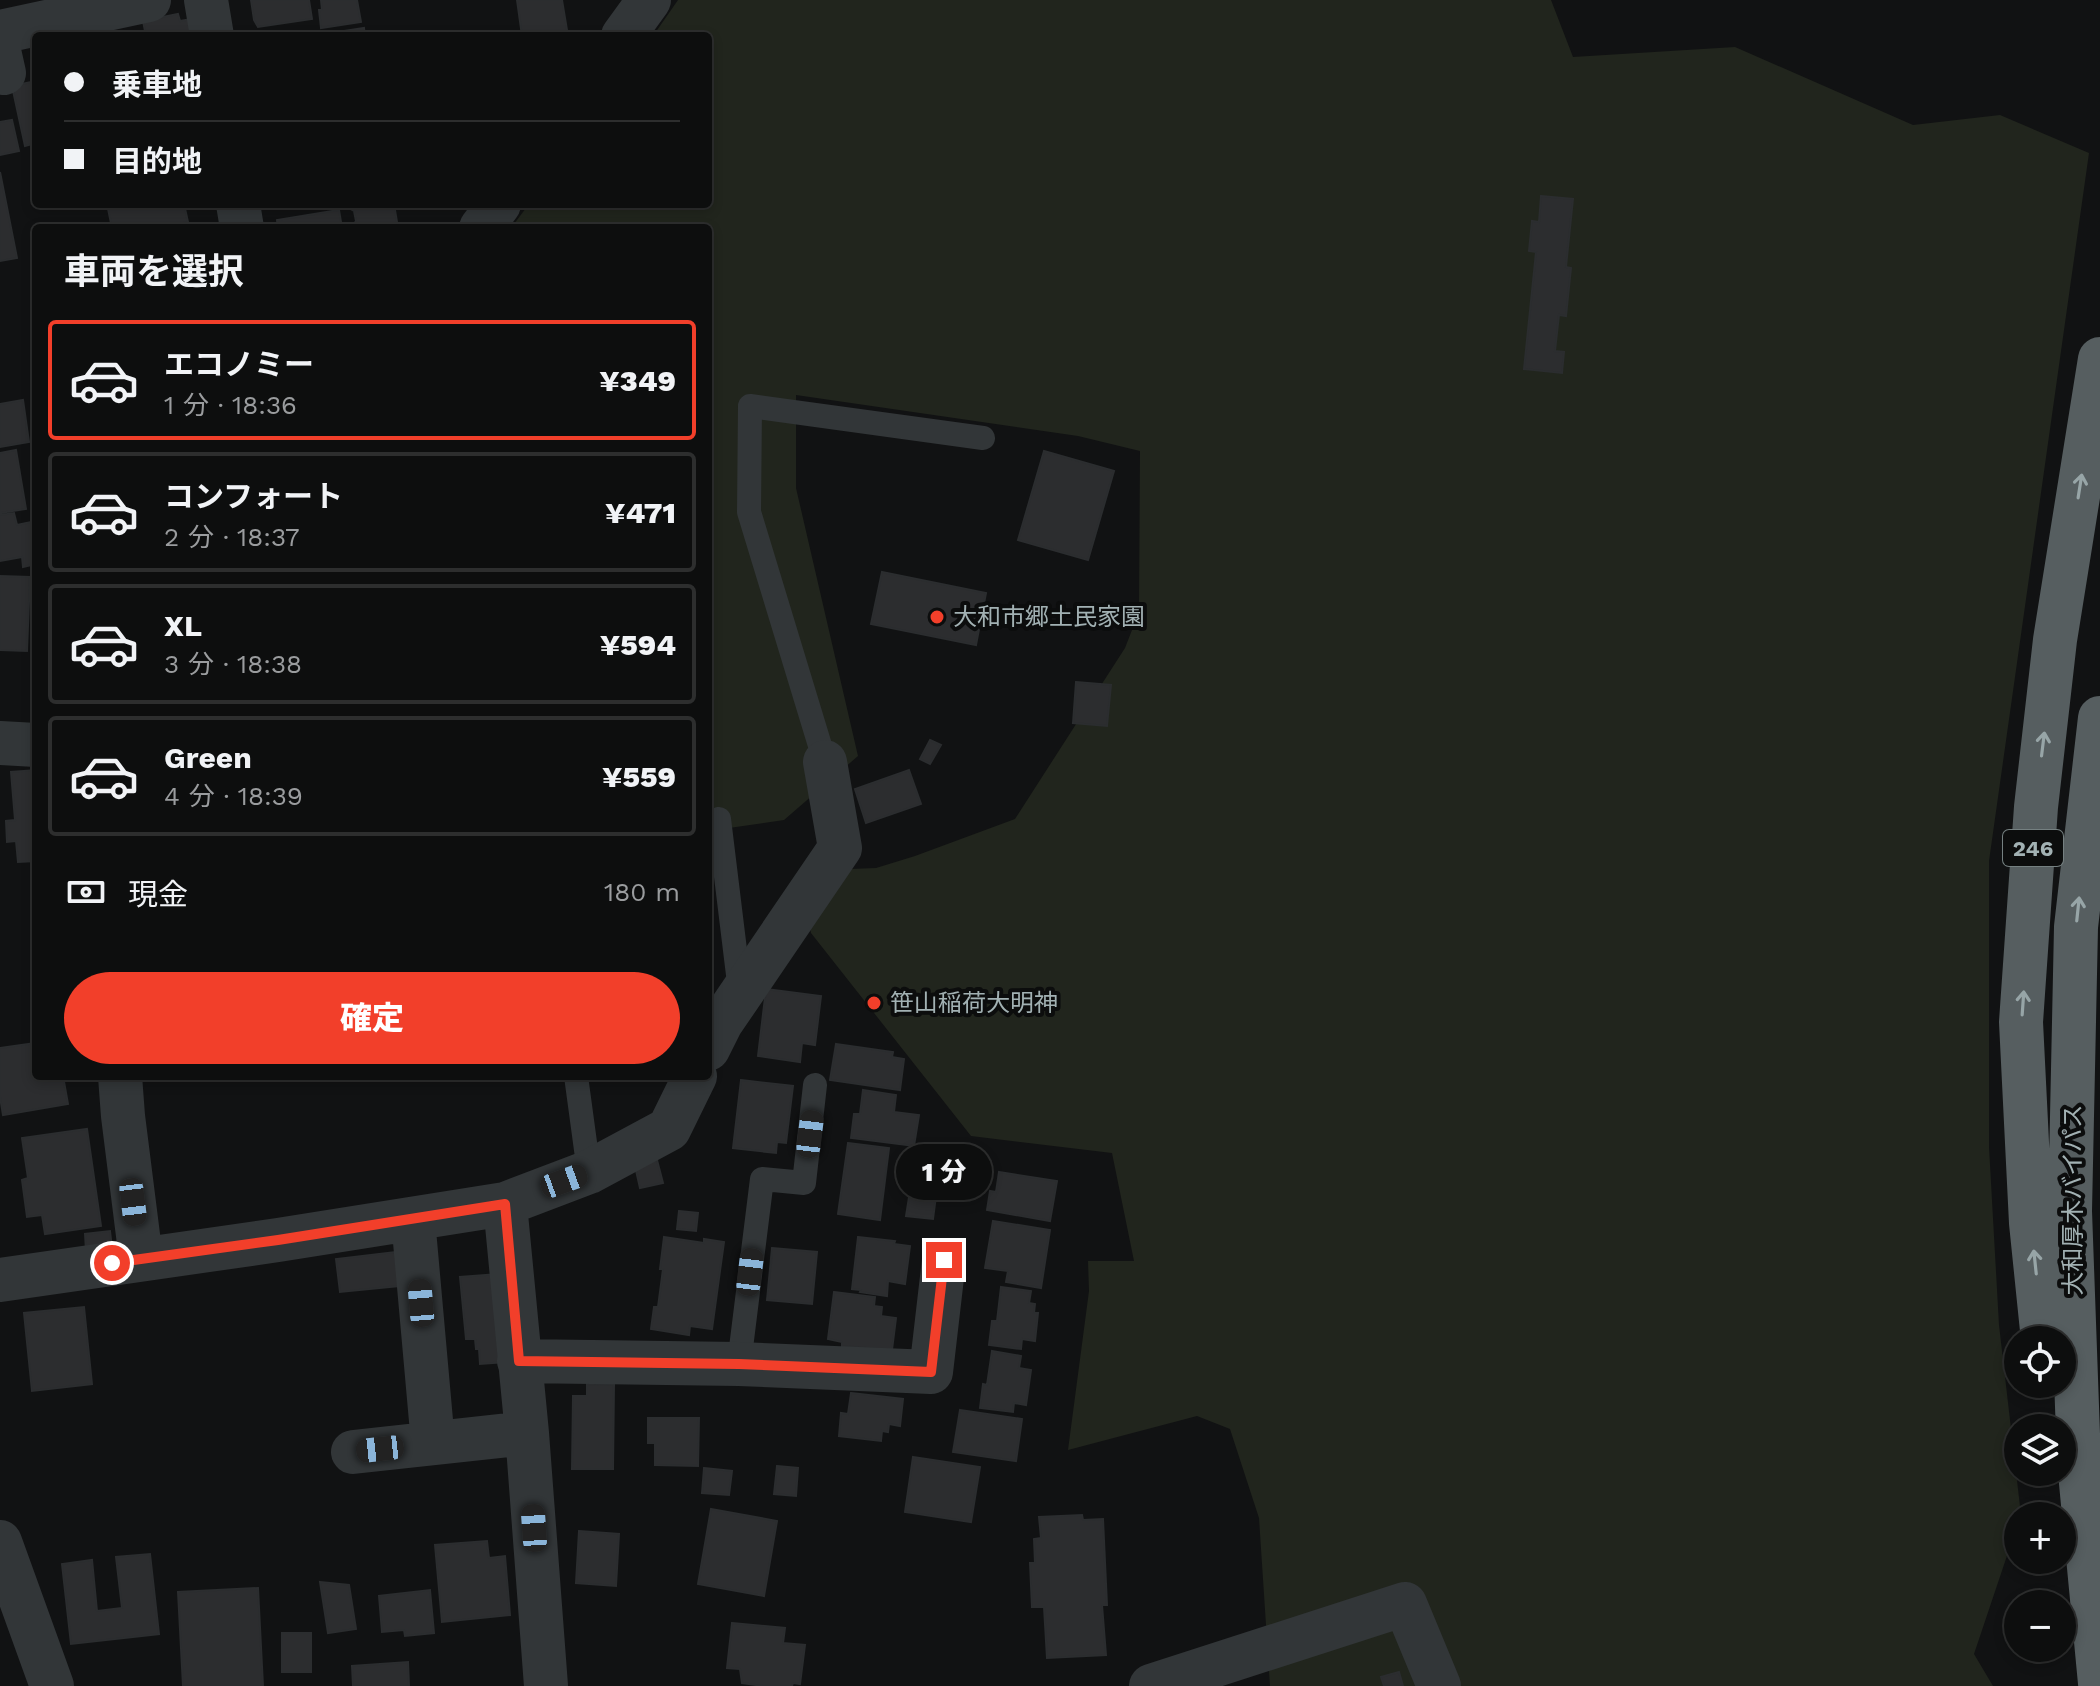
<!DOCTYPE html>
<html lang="ja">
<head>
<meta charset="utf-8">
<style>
	body { margin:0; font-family:"Work Sans","Noto Sans JP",sans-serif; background:#1b1c1c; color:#f1f3f6; height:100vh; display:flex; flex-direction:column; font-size:30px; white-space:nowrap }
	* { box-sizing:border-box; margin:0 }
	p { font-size:26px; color:#9a9c9e }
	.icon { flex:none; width:44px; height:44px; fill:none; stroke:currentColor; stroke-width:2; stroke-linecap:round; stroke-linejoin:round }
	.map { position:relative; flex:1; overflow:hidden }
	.drawer { position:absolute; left:32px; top:224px; width:680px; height:856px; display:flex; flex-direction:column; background:#0d0e0e; border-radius:8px; box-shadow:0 4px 12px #0003,0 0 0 2px #2d2e2e }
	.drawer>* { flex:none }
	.hud { position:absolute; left:32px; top:32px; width:680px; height:176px; border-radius:8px; box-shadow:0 4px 12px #0003,0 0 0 2px #2d2e2e; display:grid; align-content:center; height:176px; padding:0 32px; background:#0d0e0e }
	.tools { position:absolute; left:2004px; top:1326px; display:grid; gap:16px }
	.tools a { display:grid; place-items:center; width:72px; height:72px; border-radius:50%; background:#0d0e0e; box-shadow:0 4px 12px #0003,0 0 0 2px #2d2e2e; font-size:40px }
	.end { position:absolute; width:36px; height:36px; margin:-18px; border:10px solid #f23f2a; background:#fff; box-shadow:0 0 0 4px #fff }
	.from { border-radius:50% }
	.bubble { position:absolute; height:56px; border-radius:28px; background:#0d0e0e; box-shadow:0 4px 12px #0003,0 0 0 2px #2d2e2e; font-size:26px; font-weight:800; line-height:56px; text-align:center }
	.car { position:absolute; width:24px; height:48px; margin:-24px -12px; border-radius:10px; box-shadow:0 0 6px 2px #0007; background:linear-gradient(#222 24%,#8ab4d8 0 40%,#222 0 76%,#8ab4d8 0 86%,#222 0) }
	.hud b { display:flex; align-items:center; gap:28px; height:76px; font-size:30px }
	.hud b+b { border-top:2px solid #2d2e2e }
	.hud i { width:20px; height:20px; background:#f1f3f6 }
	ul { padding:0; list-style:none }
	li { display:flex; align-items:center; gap:24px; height:120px; margin:0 16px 12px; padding:0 16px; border:4px solid #2d2e2e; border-radius:8px }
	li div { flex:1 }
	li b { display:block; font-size:30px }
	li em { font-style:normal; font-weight:800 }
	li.active { border-color:#f23f2a }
	li>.icon { width:72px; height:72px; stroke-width:1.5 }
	h2 { padding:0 32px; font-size:36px; line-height:96px }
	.pay { display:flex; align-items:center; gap:20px; height:88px; padding:0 32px; font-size:30px }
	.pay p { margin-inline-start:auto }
	.button { display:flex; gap:16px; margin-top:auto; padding:16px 32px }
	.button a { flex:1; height:92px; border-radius:48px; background:#f23f2a; color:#fff; font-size:32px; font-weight:800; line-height:92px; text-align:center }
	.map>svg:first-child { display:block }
	.green { fill:#21251d }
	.building { fill:#2c2d2f; stroke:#2b2d2f; stroke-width:2 }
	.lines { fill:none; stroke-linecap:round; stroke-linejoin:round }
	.service { stroke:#323638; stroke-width:24 }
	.minor { stroke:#323638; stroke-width:44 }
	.trunk { stroke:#565e60; stroke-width:44 }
	.oneway { stroke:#97a5a7 }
	.route { stroke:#f23f2a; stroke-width:10 }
	.poi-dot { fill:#f23f2a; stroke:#0c0d0d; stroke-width:3 }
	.labels { text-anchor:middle; stroke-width:8; stroke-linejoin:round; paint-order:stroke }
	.shield { fill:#0c0d0d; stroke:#758081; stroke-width:2 }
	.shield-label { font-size:22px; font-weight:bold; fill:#a2b1b3 }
	.poi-label { font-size:24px; fill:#a2b1b3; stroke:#0c0d0d; text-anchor:start }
	.street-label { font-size:24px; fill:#a2b1b3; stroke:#0c0d0d }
</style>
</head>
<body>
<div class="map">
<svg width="2100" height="1686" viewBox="0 0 2100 1686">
	<rect width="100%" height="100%" fill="#111213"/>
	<path class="green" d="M678,0H1551L1573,57L1735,47L1913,125L2000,115L2089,153L1989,861V1147L1999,1325L2021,1515L2018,1516V1523L1974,1654L1993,1686H1270L1259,1518L1230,1429L1197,1416L1068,1450L1089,1291L1088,1261H1134L1112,1153L971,1136L811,933L799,871L876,868L915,856L1015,819L1125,648L1139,612L1140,451L1078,436L796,395V488L858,756L784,820L708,831V228H511L529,204H708V36H653Z"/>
	<path class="building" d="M251,0H309L312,19L258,27L254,20Z
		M321,0H357L361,22L321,28L319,10H322Z
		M517,0H562L568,36H522Z
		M178,14L180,21L192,19L195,36H146L143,21Z
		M364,28L365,36H324V34Z
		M36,81V143L25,146L12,86Z
		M12,120L19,151L0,155V122Z
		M0,172L17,258L0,261Z
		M1541,196L1573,199L1566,267L1571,268L1566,316L1559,315L1555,351L1564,352L1562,373L1524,369L1536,252L1529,251L1532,221L1539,222Z
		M107,204H184L188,222L160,228H112Z
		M348,204H394L398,228H353V225L356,221L354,211L349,208Z
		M339,210L342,228H278L277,220Z
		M23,400L29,442L0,447V404Z
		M16,450L26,509L0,513V453Z
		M1044,451L1114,471L1088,560L1018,540Z
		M14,513L17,525L36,521V564L23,567L22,557L0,561V515Z
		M882,572L986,593L976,645L871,624Z
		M0,576L30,577L27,651L0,650Z
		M1076,682L1111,685L1107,726L1073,723Z
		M930,740L941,745L930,764L920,759Z
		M36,770V861L18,862L16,841L7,842L6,821L15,820L11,772Z
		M909,770L921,804L866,823L855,789Z
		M766,989L821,996L815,1045L802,1043L800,1062L758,1056Z
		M36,1043V1076H63L68,1104L3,1115L0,1097V1048Z
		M836,1044L893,1052L892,1057L904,1059L900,1090L830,1080Z
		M741,1080L793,1086L786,1143L777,1142L776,1153L733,1148Z
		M863,1090L896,1095L894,1112L919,1115L914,1146L851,1138L854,1114H860Z
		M87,1129L101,1226L45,1234L42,1215L27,1217L22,1180L28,1178L22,1138Z
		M848,1143L889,1148L880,1220L838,1214Z
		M908,1151L950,1156L945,1197L936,1196L933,1219L906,1216L910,1191L904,1190Z
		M657,1160L663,1183L640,1188L635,1166Z
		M999,1172L1057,1181L1050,1221L987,1210L990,1191L996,1192Z
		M679,1211L698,1213L696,1231L677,1229Z
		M993,1221L1050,1230L1041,1288L1006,1282L1008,1271L985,1268Z
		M110,1231L112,1248L86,1251L85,1234Z
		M664,1237L704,1243V1239L724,1242L712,1329L690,1326L689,1335L651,1329L654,1307H658L663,1269H660Z
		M858,1237L895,1241L894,1244L910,1246L905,1284L888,1281L887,1296L860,1292L861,1290L852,1289Z
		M772,1248L817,1252L812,1304L767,1300Z
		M395,1252L399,1286L340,1292L336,1259Z
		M498,1274L506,1362L480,1364L479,1349H476L475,1339H466L460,1277Z
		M1001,1287L1031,1291L1029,1303L1035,1304L1034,1313H1038L1035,1341L1022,1339L1021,1349L989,1345L992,1321H997Z
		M834,1292L875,1297L874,1306L882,1307L881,1316L896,1318L892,1350L842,1346V1342L828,1339Z
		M84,1307L92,1384L32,1391L24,1313Z
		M992,1351L1021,1356L1019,1368L1031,1370L1026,1405L1014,1403L1013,1412L980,1408L983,1384L987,1385Z
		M587,1384L614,1385L613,1469H572L573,1396H587Z
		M851,1393L903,1399L900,1426L889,1424L888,1432L882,1431L881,1441L839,1436L841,1413L848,1414Z
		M960,1410L1022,1419L1016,1461L953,1452Z
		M648,1418H699L698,1466L655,1465V1443H648Z
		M913,1457L980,1467L971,1522L905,1512Z
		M777,1466L798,1468L796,1496L774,1494Z
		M704,1468L732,1471L729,1495L702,1493Z
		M711,1509L777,1521L764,1596L698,1584Z
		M1082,1515L1083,1520L1103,1519L1107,1605H1102L1106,1655L1047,1658L1044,1607H1032L1030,1563H1035L1034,1539L1041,1538L1039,1517Z
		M579,1531L619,1534L616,1586L576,1583Z
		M487,1541L489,1558L505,1556L510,1615L442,1622L435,1545Z
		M150,1554L159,1634L71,1644L62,1564L92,1560L97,1611L122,1608L116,1557Z
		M320,1582L349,1585L356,1629L328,1633Z
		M258,1588L263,1686H183L178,1592Z
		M430,1590L434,1633L405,1636L404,1630L382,1632L379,1596Z
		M732,1623L785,1628L783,1643L805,1645L800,1684L793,1683L792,1686H763L742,1683L740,1669L727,1668Z
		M282,1633H311V1672H282Z
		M408,1662L409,1686H353L352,1666Z
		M1399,1672L1403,1686H1384L1381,1677Z"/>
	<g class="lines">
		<path class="service" d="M825,762L749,512L750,406L983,438
			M719,819L740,991
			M576,1076L589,1172
			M739,1364L762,1179L804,1183L815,1085"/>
		<path class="minor" d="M206,0L212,36
			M0,32L149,0
			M623,36L649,0
			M0,55L4,73
			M238,204L242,228
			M481,228L499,204
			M0,743L36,745
			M708,1049L721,1023L840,848L825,762
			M120,1076L123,1116L141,1259
			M505,1204L589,1172L669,1129L695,1076
			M413,1219L433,1443
			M0,1280L278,1240L505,1204L527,1433L546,1686
			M519,1361L739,1364L931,1372L944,1260
			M353,1452L527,1433
			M0,1542L52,1686
			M1151,1686L1405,1604L1439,1686"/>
		<path class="trunk" d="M2100,718L2076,927L2070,1211L2079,1462L2100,1683
			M2043,1340L2031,1223L2021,1022L2036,807L2055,640L2100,359"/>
	</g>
	<defs><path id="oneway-shaft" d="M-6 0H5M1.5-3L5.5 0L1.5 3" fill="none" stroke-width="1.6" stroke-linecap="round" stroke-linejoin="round" transform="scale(2)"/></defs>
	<g class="oneway">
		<use href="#oneway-shaft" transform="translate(2080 486) rotate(-81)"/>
		<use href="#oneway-shaft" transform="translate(2043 744) rotate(-83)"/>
		<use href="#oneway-shaft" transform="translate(2078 909) rotate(-84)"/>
		<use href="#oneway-shaft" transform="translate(2023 1003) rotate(-86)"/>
		<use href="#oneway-shaft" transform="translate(2035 1262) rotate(-96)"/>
	</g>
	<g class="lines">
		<path class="route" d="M112,1263L278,1240L505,1204L519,1361L739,1364L931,1372L944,1260"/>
	</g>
	<g class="poi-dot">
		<circle cx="937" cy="617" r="8"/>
		<circle cx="874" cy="1003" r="8"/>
	</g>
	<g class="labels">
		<rect class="shield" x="2003" y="830" width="60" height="36" rx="6"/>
		<g class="shield-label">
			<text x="2033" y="856">246</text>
		</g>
		<g class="poi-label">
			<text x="953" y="625">大和市郷土民家園</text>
			<text x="890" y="1011">笹山稲荷大明神</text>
		</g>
		<g class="street-label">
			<text transform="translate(2073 1200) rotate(-90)" y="8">大和厚木バイパス</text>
		</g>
	</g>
</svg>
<div class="tools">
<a><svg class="icon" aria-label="locate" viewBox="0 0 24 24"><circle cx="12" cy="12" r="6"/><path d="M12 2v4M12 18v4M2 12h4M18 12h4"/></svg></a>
<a><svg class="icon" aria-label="layers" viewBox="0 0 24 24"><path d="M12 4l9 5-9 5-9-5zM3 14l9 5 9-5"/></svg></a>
<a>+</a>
<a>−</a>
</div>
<i class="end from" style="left:112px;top:1263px"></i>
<i class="end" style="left:944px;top:1260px"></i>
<div class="bubble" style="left:896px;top:1144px;width:96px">1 分</div>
<i class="car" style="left:810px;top:1134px;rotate:7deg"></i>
<i class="car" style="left:564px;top:1181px;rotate:70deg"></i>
<i class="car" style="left:133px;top:1202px;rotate:173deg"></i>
<i class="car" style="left:750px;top:1272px;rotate:7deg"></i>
<i class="car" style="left:421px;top:1303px;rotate:355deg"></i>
<i class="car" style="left:380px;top:1449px;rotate:264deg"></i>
<i class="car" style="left:534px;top:1528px;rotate:356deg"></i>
<div class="hud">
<b><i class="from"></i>乗車地</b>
<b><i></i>目的地</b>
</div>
<section class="drawer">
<h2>車両を選択</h2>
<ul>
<li class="active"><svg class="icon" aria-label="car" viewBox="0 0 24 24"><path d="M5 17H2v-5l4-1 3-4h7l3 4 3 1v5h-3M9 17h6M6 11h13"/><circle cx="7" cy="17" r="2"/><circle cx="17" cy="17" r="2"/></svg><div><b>エコノミー</b><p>1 分 · 18:36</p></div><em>¥349</em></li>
<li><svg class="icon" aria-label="car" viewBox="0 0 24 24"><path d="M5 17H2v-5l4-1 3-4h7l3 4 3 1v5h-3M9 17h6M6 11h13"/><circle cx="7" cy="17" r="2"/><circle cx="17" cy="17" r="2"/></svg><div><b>コンフォート</b><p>2 分 · 18:37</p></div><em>¥471</em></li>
<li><svg class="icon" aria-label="car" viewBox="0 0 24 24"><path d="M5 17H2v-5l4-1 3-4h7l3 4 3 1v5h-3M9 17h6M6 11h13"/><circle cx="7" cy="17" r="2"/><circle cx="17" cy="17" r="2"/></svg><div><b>XL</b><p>3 分 · 18:38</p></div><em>¥594</em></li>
<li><svg class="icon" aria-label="car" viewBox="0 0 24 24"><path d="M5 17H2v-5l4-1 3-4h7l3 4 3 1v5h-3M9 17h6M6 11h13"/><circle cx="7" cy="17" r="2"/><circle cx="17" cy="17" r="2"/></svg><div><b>Green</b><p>4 分 · 18:39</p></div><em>¥559</em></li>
</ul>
<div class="pay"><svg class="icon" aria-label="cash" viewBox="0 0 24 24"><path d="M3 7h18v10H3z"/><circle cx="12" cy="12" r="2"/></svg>現金<p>180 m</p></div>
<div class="button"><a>確定</a></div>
</section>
</div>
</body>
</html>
